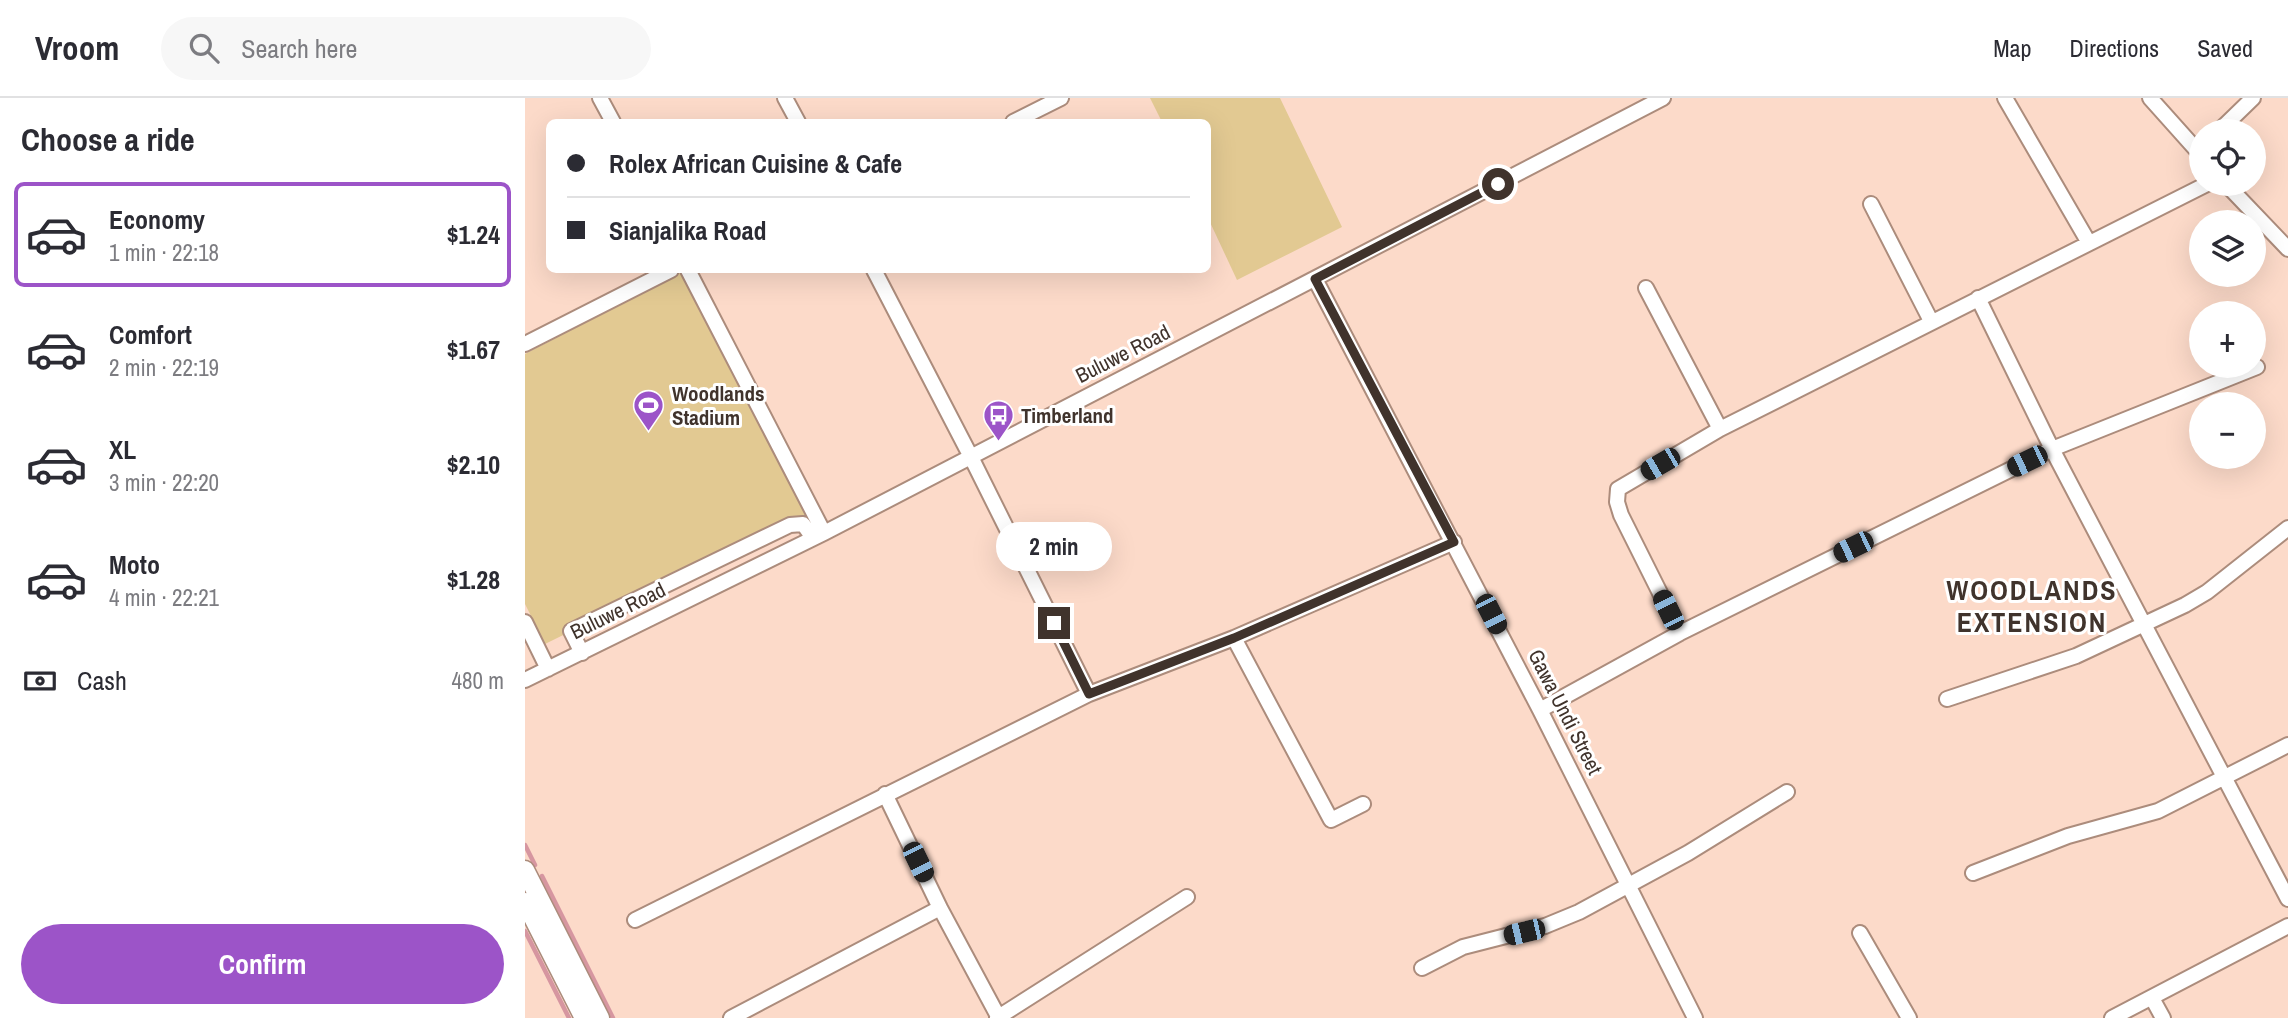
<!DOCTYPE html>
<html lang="en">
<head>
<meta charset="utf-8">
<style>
	body { margin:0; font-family:"Archivo Narrow",sans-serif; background:#f7f7f7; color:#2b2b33; height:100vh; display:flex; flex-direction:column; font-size:26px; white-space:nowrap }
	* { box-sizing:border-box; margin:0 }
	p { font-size:23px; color:#7c7c81 }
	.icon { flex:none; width:38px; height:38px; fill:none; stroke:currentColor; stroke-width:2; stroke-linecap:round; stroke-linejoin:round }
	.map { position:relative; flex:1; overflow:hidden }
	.drawer { display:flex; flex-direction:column; background:#fff; width:525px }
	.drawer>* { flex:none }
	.guide { position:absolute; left:21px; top:21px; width:665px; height:154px; border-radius:10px; box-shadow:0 7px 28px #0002; display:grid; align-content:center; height:154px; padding:0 21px; background:#fff }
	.fabs { position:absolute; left:1664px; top:21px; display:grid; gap:14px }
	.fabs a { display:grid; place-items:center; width:77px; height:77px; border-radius:50%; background:#fff; box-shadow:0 7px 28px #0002; font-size:35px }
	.end { position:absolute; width:32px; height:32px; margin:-16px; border:9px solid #40332c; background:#fff; box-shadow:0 0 0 4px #fff }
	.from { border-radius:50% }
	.bubble { position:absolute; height:49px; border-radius:24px; background:#fff; box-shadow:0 7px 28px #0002; font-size:23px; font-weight:800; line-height:49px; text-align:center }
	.car { position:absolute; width:21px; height:42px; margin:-21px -10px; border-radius:9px; box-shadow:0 0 5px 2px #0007; background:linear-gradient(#222 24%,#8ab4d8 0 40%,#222 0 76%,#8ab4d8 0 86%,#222 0) }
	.guide b { display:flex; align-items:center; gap:24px; height:66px; font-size:26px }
	.guide b+b { border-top:2px solid #e1e1e2 }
	.guide i { width:18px; height:18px; background:#2b2b33 }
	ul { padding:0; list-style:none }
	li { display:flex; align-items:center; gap:21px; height:105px; margin:0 14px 10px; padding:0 7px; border:4px solid transparent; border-radius:10px }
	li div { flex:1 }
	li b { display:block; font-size:26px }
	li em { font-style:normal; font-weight:800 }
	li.current { border-color:#9c54c8 }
	li>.icon { width:63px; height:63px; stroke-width:1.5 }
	h2 { padding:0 21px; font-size:32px; line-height:84px }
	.pay { display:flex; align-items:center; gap:18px; height:77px; padding:0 21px; font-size:26px }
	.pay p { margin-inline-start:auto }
	.button { display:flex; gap:14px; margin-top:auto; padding:14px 21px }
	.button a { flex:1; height:80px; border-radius:42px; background:#9c54c8; color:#fff; font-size:28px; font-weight:800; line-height:80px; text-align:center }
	header { display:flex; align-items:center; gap:42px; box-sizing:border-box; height:98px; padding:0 35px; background:#fff; border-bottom:2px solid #e1e1e2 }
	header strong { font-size:33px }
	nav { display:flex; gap:38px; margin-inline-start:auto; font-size:24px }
	.search { width:490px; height:63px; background:#f7f7f7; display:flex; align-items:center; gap:18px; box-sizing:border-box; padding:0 24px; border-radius:38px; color:#7c7c81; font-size:26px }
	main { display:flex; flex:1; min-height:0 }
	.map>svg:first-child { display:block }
	.green { fill:#e2c992 }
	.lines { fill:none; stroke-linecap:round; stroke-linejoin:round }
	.stream { stroke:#d696a0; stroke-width:4.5 }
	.minor-casing { stroke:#ac8c7c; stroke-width:18 }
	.major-casing { stroke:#ac8c7c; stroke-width:21 }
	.minor { stroke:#fff; stroke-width:14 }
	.major { stroke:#fff; stroke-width:18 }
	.route { stroke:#40332c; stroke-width:9 }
	.labels { text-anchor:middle; stroke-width:6; stroke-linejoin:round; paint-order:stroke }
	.street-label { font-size:21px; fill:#40332c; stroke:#fff }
	.poi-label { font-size:21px; font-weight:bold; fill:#40332c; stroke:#fff; text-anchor:start }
	.district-label { font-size:28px; font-weight:bold; letter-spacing:2px; fill:#40332c; stroke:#fff }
</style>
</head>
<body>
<header>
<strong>Vroom</strong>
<div class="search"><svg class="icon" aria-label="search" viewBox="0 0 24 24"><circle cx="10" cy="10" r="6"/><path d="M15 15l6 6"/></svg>Search here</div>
<nav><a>Map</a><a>Directions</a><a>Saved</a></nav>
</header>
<main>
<section class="drawer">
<h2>Choose a ride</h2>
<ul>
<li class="current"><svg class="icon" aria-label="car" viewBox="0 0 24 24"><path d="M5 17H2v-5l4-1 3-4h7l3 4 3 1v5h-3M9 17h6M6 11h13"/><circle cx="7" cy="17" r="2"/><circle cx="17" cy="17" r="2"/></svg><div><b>Economy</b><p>1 min · 22:18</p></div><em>$1.24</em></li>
<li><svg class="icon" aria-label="car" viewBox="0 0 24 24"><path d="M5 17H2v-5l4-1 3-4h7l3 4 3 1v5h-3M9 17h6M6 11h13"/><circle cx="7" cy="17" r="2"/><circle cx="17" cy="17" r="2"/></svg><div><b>Comfort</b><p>2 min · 22:19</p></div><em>$1.67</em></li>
<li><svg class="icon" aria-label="car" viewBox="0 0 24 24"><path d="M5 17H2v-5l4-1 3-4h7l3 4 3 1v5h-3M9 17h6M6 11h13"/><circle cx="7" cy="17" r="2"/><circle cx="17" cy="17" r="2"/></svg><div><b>XL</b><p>3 min · 22:20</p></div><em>$2.10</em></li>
<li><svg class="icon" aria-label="car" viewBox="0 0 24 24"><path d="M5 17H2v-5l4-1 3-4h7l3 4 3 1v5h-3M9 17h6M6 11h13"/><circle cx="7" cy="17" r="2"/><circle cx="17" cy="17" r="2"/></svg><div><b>Moto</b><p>4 min · 22:21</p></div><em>$1.28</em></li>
</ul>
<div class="pay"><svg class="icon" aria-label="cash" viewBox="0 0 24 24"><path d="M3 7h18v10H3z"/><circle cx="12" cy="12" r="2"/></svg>Cash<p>480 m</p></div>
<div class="button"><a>Confirm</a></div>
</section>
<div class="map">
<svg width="1763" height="920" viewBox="0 0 1763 920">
	<rect width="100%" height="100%" fill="#fcdac9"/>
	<path class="green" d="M625,0H755L817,129L712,182L683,120L682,24H637Z
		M161,172L288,414L20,546L0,506V256Z"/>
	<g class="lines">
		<path class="stream" d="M0,747L10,767
			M17,778L88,920
			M0,833L44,920"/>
		<defs>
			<path id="minor" d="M75,0L88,24
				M260,0L273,24
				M1480,0L1564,145
				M1625,0L1676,57
				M488,24L536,0
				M1694,33L1728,0
				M1701,86L1763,151
				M1346,106L1406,223
				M163,172L299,435
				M349,172L446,359L564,596
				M790,181L1015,612L1170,920
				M1121,190L1195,331
				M1453,200L1527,351L1763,801
				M0,246L146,172
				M0,524L23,571
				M1155,535L1096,417L1092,404L1093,391L1195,331L1682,86
				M709,540L806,722L838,706
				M57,555L46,533L265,427L278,426L288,440
				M0,582L299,435L1138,0
				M1422,601L1551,558L1660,507L1682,494L1763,430
				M1015,612L1155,535L1527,351L1732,269
				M360,696L415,810L474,920
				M1448,775L1543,738L1633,713L1763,647
				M110,822L564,596L709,540L929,444
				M1335,835L1384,920
				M897,870L938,849L1020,828L1054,814L1163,755L1262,694
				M1627,900L1638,920
				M206,920L415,810
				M472,920L662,799
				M1587,920L1763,828"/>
			<path id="major" d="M0,772L75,920
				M0,804L59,920"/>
		</defs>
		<use href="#minor" class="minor-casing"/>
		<use href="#major" class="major-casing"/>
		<use href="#minor" class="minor"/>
		<use href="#major" class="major"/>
	</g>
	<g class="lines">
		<path class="route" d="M529,525L564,596L709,540L929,444L790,181L973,86"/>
	</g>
	<defs>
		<symbol id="stadium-pin" viewBox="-11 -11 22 30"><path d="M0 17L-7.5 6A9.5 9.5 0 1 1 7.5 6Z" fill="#9c54c8" stroke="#fff"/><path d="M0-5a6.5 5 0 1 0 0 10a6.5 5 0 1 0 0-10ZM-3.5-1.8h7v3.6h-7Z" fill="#fff"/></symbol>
		<symbol id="bus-pin" viewBox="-11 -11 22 30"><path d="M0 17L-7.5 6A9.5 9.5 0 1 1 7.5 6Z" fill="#9c54c8" stroke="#fff"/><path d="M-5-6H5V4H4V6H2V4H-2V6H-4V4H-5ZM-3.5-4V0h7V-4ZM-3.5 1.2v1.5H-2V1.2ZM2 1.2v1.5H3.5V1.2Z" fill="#fff"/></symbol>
	</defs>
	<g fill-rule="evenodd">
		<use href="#stadium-pin" x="106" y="290" width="35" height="47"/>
		<use href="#bus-pin" x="456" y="300" width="35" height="47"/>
	</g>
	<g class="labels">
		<g class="street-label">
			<text transform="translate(598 256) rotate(-27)" y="7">Buluwe Road</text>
			<text transform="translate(93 513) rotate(-26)" y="7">Buluwe Road</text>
			<text transform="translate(1040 614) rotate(63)" y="7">Gawa Undi Street</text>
		</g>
		<g class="poi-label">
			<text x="147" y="303">Woodlands<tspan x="147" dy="24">Stadium</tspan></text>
			<text x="496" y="325">Timberland</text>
		</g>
		<g class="district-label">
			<text x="1507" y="502">WOODLANDS<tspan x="1507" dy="32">EXTENSION</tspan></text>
		</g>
	</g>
</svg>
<div class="fabs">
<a><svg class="icon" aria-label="locate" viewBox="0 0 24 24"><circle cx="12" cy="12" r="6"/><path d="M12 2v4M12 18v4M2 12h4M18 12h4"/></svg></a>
<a><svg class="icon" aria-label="layers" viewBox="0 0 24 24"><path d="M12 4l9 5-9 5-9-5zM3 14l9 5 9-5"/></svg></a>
<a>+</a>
<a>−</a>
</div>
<i class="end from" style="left:973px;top:86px"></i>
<i class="end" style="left:529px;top:525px"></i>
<div class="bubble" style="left:471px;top:424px;width:116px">2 min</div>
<i class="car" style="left:1502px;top:363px;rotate:244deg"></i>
<i class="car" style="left:1135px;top:366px;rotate:240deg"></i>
<i class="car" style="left:1328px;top:449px;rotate:244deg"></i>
<i class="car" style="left:1143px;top:512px;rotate:334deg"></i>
<i class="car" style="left:966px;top:516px;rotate:153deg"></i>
<i class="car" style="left:393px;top:764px;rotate:154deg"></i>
<i class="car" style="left:999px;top:834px;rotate:257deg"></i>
<div class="guide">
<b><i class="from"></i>Rolex African Cuisine &amp; Cafe</b>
<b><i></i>Sianjalika Road</b>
</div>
</div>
</main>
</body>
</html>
